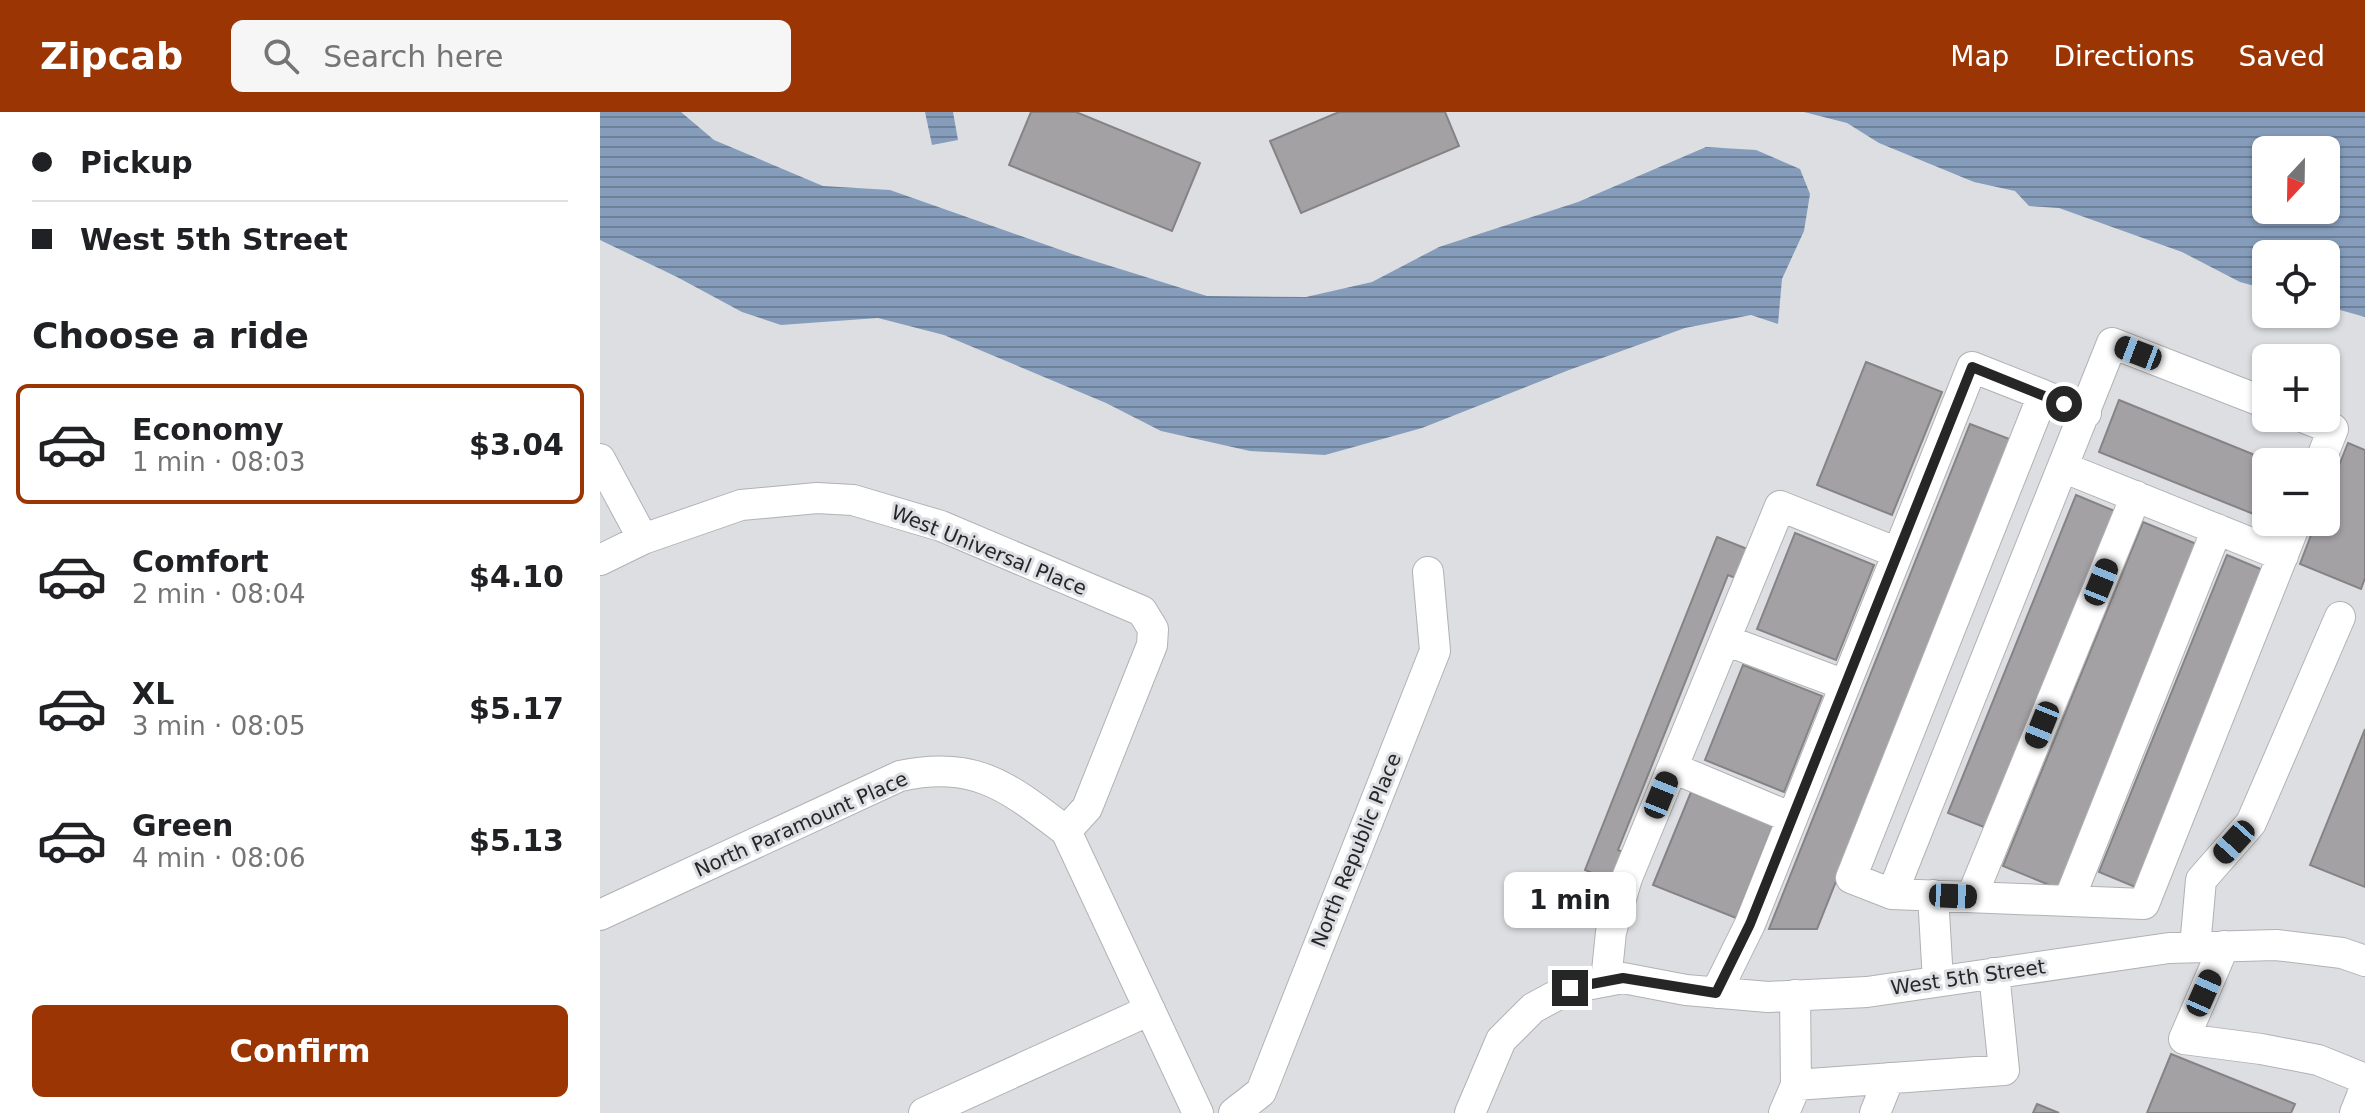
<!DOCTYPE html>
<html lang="en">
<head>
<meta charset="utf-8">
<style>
	body { margin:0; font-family:"DejaVu Sans",sans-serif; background:#f6f6f6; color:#202124; height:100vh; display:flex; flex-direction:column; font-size:30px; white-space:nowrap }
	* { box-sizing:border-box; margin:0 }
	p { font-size:26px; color:#757577 }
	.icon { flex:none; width:44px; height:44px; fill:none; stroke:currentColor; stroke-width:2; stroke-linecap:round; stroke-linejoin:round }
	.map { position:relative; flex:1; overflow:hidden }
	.panel { display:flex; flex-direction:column; background:#fff; width:600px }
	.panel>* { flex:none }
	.top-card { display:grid; align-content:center; height:176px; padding:0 32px; background:#fff }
	.needle { width:52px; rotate:202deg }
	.buttons { position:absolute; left:1652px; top:24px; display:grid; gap:16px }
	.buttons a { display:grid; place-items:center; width:88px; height:88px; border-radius:12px; background:#fff; box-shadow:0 2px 6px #0004; font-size:40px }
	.end { position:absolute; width:36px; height:36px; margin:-18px; border:10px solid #262627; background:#fff; box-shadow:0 0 0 4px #fff }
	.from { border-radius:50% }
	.bubble { position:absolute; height:56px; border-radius:12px; background:#fff; box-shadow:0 2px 6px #0004; font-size:26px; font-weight:800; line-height:56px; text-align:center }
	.car { position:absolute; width:24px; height:48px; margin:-24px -12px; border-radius:10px; box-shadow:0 0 6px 2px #0007; background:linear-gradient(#222 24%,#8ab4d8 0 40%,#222 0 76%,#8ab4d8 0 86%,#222 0) }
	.top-card b { display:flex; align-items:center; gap:28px; height:76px; font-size:30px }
	.top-card b+b { border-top:2px solid #e0e0e0 }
	.top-card i { width:20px; height:20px; background:#202124 }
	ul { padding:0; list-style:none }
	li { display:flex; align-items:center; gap:24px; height:120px; margin:0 16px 12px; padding:0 16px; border:4px solid transparent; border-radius:12px }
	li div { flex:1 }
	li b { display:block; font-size:30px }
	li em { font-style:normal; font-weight:800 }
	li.selected { border-color:#9b3604 }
	li>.icon { width:72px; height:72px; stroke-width:1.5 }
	h2 { padding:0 32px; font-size:36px; line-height:96px }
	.action { display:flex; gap:16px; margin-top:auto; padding:16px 32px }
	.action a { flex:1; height:92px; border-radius:12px; background:#9b3604; color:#fff; font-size:32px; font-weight:800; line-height:92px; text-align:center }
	header { display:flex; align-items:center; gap:48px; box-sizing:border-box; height:112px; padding:0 40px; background:#9b3604; color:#fff }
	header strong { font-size:38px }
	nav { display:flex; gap:44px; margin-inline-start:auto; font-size:28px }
	.search { width:560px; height:72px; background:#f6f6f6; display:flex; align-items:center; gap:20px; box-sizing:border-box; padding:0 28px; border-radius:12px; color:#757577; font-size:30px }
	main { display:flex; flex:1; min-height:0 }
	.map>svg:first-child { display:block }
	.water { fill:url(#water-rules); fill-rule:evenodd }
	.building { fill:#a4a1a4; stroke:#868385; stroke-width:2 }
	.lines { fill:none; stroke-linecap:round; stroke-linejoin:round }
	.minor-casing { stroke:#b0b2b5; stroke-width:32 }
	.minor { stroke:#fff; stroke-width:30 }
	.route { stroke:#262627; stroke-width:10 }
	.labels { text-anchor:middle; stroke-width:6; stroke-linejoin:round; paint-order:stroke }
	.street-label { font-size:20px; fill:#262627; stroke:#dcdee2 }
</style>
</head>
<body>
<header>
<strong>Zipcab</strong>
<div class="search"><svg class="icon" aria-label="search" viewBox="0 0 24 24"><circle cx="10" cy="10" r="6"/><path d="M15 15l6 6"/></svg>Search here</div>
<nav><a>Map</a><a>Directions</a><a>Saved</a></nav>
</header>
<main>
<section class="panel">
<div class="top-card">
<b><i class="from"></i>Pickup</b>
<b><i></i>West 5th Street</b>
</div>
<h2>Choose a ride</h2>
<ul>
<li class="selected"><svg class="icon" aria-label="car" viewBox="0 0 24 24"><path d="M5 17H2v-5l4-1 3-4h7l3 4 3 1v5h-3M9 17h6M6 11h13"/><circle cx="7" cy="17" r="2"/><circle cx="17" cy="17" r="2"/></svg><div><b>Economy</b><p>1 min · 08:03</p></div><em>$3.04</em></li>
<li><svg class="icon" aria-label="car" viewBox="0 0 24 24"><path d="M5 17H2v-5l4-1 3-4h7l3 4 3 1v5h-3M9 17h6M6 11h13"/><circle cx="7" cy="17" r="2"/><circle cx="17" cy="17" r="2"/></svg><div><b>Comfort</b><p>2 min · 08:04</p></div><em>$4.10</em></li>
<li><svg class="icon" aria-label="car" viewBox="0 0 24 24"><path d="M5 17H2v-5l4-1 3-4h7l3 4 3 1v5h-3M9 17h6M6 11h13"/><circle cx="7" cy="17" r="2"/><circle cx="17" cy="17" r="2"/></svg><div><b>XL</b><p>3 min · 08:05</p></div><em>$5.17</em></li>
<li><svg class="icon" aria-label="car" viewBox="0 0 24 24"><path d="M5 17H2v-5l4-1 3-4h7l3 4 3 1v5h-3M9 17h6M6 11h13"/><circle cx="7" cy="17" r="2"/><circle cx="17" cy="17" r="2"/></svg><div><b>Green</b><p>4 min · 08:06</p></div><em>$5.13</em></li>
</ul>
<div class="action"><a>Confirm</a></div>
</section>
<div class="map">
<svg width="1765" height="1001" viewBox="0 0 1765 1001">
	<defs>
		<pattern id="water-rules" width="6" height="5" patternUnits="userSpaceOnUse" patternTransform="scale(2)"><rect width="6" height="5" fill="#859dbb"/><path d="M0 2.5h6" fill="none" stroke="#6d8098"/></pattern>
	</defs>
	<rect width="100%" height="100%" fill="#dcdee2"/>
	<path class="water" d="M0,0H81L114,28L223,74L290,78L475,143L607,184L706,185L772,170L839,135L978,90L1106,35L1156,38L1200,57L1210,82L1204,119L1182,167L1178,212L1151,203L1085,216L969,258L822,316L725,343L650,339L561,319L506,291L344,223L278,206L181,213L142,200L77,165L0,128Z
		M325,0H353L358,28L332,33Z
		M1204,0H1765V205L1726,194V142H1666V177L1640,170L1582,140L1459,96L1429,94L1415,79L1374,70L1279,31L1247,11ZM1726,38V98H1666V38Z"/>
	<path class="building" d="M431,0H476L600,51L572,119L409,53Z
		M739,0H845L859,34L701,101L670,29Z
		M1266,250L1342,280L1292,403L1217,373Z
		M1519,288L1672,350H1666V407L1499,340Z
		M1370,312L1412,328L1217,817H1169Z
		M1748,331L1765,338V466L1761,477L1700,452L1716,410H1726V386Z
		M1476,383L1517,400L1389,717L1348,701Z
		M1543,410L1599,433L1459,777L1403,754Z
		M1195,421L1274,453L1236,548L1157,517Z
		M1117,425L1150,438L1138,467L1128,463L1018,738L1028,742L1016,771L985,758Z
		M1627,443L1668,460L1540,777L1499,760Z
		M1143,553L1222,584L1184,680L1105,648Z
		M1765,617V775L1710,753Z
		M1091,680L1173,713L1136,806L1053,773Z
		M1571,942L1695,992L1691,1001H1547Z
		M1437,992L1459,1001H1433Z"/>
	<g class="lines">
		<defs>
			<path id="minor" d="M1666,291L1512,231L1292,782L1544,792L1696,410
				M1705,306L1733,317L1720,350
				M0,347L43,427
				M1465,356L1683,444
				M0,448L43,427L141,393L217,386L253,388L341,414L542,499L553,517L552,533L487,696L466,719
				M1125,528L1245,573
				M1073,656L1192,706
				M1292,782L1251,766L1443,283L1486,301
				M1333,783L1338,869
				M1372,784L1536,384
				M1469,788L1617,417
				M0,803L300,664C376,648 408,675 466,719L598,1001
				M1624,834L1584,927L1661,937L1718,948L1765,967
				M1595,835L1601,768L1651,711L1740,505
				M1006,869L1011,820L1027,766L1180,394L1298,441
				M1116,881L1150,812L1372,255L1443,283
				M1195,883L1196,973L1404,958L1394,861
				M324,1001L550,898
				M634,1001L661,980L835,539L828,460
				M870,1001L901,928L933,896L970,876L1023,866L1086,878L1168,885L1267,880L1569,836L1676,833L1742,841L1765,849
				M1184,1001L1196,973
				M1275,1001L1289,966
				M1755,1001L1765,976"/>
		</defs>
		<use href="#minor" class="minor-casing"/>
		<use href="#minor" class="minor"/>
	</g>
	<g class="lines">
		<path class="route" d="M970,876L1023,866L1116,881L1150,812L1372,255L1464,292"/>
	</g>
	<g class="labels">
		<g class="street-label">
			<text transform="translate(389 438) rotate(22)" y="7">West Universal Place</text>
			<text transform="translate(201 712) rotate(-24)" y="7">North Paramount Place</text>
			<text transform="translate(756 738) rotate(-68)" y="7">North Republic Place</text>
			<text transform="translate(1368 865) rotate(-8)" y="7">West 5th Street</text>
		</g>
	</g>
</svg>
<div class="buttons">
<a><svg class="needle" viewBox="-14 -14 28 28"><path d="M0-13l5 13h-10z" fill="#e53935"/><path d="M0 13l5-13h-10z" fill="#757577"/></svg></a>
<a><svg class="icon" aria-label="locate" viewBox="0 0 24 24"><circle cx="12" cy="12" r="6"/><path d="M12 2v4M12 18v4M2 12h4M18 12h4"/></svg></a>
<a>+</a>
<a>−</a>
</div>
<i class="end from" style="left:1464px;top:292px"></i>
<i class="end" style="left:970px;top:876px"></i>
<div class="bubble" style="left:904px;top:760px;width:132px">1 min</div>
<i class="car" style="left:1538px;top:241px;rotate:291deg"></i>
<i class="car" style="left:1501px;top:470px;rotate:22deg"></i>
<i class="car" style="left:1442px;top:613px;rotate:202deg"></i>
<i class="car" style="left:1061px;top:683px;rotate:22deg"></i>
<i class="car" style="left:1634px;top:730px;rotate:222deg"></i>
<i class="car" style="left:1353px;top:784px;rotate:92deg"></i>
<i class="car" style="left:1604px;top:881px;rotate:24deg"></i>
</div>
</main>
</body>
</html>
